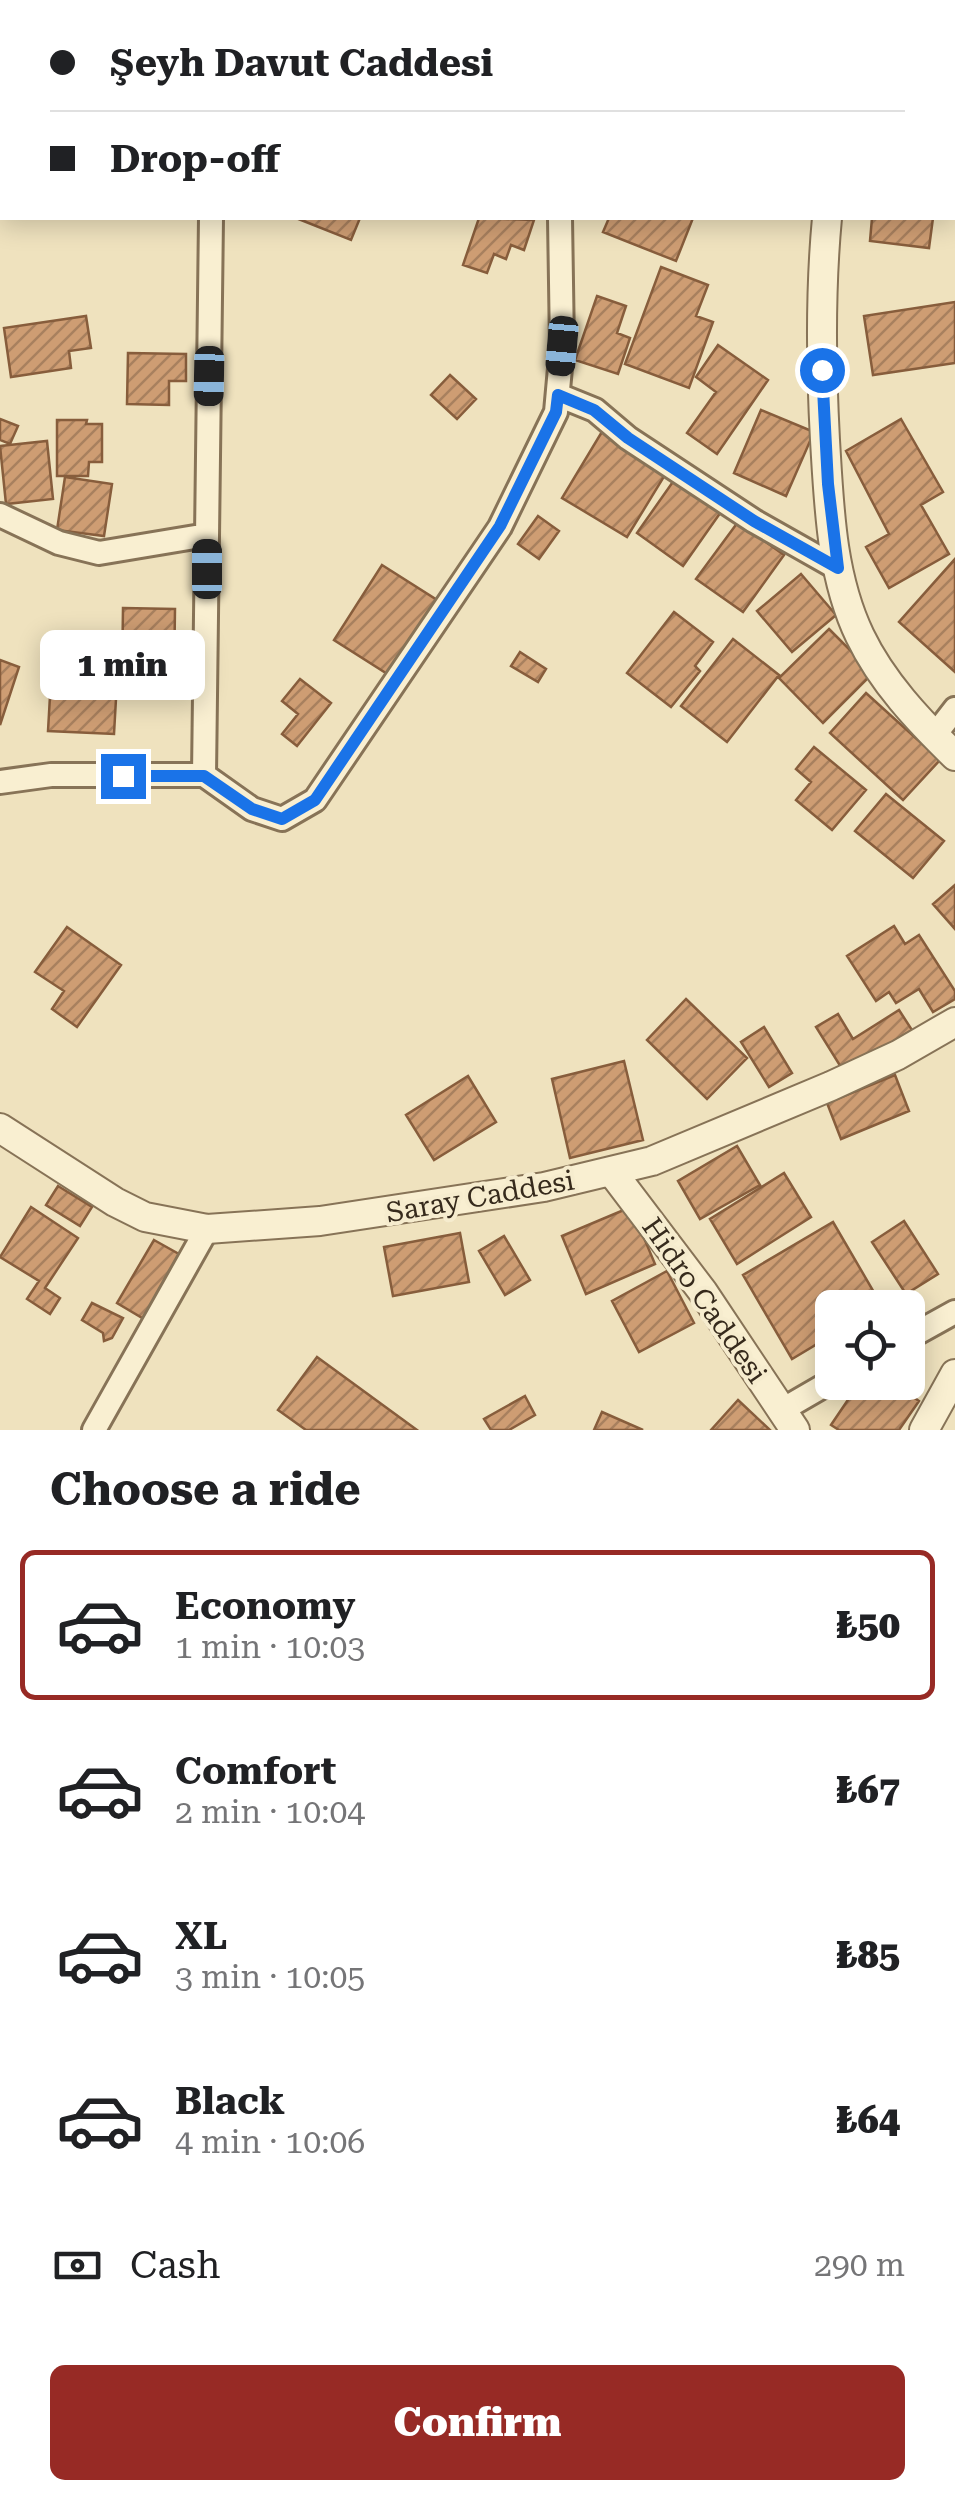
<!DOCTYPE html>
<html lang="en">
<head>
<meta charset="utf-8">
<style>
	body { margin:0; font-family:"Roboto Serif",serif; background:#f2f2f2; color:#202124; height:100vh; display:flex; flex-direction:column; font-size:38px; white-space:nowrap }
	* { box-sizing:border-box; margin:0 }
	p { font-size:32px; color:#757577 }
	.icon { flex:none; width:55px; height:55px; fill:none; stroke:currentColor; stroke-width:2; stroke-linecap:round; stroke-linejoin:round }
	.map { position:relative; height:1430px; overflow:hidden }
	.side { display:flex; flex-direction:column; background:#fff; flex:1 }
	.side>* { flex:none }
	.banner { position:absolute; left:0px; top:0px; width:955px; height:220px; box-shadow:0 5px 25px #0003; display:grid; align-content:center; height:220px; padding:0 50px; background:#fff }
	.fabs { position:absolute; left:815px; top:1290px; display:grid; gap:20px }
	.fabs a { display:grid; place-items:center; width:110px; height:110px; border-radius:15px; background:#fff; box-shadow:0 5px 25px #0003; font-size:50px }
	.end { position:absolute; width:45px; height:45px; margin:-22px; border:12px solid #1a73e8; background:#fff; box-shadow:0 0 0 5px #fff }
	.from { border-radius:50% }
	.bubble { position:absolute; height:70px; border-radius:15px; background:#fff; box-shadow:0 5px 25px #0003; font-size:32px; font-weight:800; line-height:70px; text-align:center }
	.car { position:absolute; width:30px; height:60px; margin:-30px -15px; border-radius:12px; box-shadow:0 0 8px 2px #0007; background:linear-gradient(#222 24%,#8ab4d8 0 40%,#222 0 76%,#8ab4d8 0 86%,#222 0) }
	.banner b { display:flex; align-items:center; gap:35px; height:95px; font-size:38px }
	.banner b+b { border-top:2px solid #e0e0e0 }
	.banner i { width:25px; height:25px; background:#202124 }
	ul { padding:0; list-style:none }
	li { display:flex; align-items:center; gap:30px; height:150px; margin:0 20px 15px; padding:0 30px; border:5px solid transparent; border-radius:15px }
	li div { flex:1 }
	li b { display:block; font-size:38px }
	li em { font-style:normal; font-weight:800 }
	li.on { border-color:#972a25 }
	li>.icon { width:90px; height:90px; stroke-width:1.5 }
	h2 { padding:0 50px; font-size:45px; line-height:120px }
	.pay { display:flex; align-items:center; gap:25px; height:110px; padding:0 50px; font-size:38px }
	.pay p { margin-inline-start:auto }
	.cta { display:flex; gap:20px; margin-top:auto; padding:20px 50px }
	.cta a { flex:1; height:115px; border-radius:15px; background:#972a25; color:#fff; font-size:40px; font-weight:800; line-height:115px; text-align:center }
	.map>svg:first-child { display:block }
	.building { fill:url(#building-hatch); stroke:#875d3c; stroke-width:2.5 }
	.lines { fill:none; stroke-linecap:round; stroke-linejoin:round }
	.minor-casing { stroke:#877357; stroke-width:28 }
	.tertiary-casing { stroke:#877357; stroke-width:32 }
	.minor { stroke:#f9efd1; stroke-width:22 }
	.tertiary { stroke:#f9efd1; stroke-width:28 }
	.route { stroke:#1a73e8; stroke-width:12 }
	.labels { text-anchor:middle; stroke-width:8; stroke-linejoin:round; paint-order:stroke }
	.street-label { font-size:28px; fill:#362a1c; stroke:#f6ecce }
</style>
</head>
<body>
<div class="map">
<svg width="955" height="1430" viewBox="0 0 955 1430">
	<defs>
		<pattern id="building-hatch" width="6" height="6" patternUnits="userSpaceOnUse" patternTransform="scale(2.5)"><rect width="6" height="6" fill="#ce9d73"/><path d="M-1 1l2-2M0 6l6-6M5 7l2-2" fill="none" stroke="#a8805e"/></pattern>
	</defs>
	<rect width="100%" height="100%" fill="#efe2be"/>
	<path class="building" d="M465,0H534L532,2Z
		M768,0H845L767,2Z
		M933,0H955V82L952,2H932Z
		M296,218H360L351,240Z
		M479,218L534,220L524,250L511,245L506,259L494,254L487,273L463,265Z
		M609,218H693L676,261L603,232Z
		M872,218H933L929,248L870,241Z
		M661,267L708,285L696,316L713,322L689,388L625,364Z
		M597,296L626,306L617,333L630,338L618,374L575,360Z
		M955,302V363L873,375L864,316Z
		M86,316L91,348L69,351L71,368L11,377L4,328Z
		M718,345L768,380L717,454L687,433L716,392L696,377Z
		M128,353L186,354V381H169V405L127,404Z
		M450,375L476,399L457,419L431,395Z
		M761,410L814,432L786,496L734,473Z
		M0,419L18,426L10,444L0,440Z
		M901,419L943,492L921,505L949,554L889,588L866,547L889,534L846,451Z
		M57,420H87L86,424H102V462H89L88,476H57Z
		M603,430L668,470L627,537L562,498Z
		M47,441L53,499L6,504L0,446Z
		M677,476L723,509L683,566L637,533Z
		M65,477L112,484L104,536L57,530Z
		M538,516L559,531L539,559L518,544Z
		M738,522L784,555L743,612L696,579Z
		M955,559V672L899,622Z
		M382,565L437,600L389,675L334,640Z
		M801,574L836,615L792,652L757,611Z
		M123,608L175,609L174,679L122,678Z
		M674,612L713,642L695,666L700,671L671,707L627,673Z
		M829,629L873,673L823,723L779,678Z
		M733,639L779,675L727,742L681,706Z
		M53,643L119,646L114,734L48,731Z
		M520,652L546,669L538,682L511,666Z
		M0,660L19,667L0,725Z
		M300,679L331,703L297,746L282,734L298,714L282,701Z
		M866,693L940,760L903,800L830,733Z
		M814,747L866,790L832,830L796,800L811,782L796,769Z
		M886,794L944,841L913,878L855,831Z
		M955,885V929L933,904Z
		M894,926L905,944L919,935L955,991V999L933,1012L919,989L896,1003L889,992L876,1001L847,956Z
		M67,927L121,965L77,1027L52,1009L64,991L35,972Z
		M686,999L747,1058L707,1099L647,1040Z
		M899,1010L912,1030L844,1072L816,1027L838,1014L853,1039Z
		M764,1027L792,1073L769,1087L741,1042Z
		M624,1061L643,1140L570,1158L552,1079Z
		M895,1075L909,1111L841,1139L827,1103Z
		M468,1076L496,1122L434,1160L406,1115Z
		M737,1146L760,1185L700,1219L678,1181Z
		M784,1173L811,1217L737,1264L710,1219Z
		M58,1186L92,1207L80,1226L46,1205Z
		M31,1207L78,1238L45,1288L60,1298L50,1314L27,1299L39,1281L0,1257Z
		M631,1207L655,1264L586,1294L562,1236Z
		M904,1221L938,1274L906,1294L872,1242Z
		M833,1222L882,1306L832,1308V1335L792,1359L743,1275Z
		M460,1233L469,1282L393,1296L384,1247Z
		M504,1236L530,1280L505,1295L479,1251Z
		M154,1240L186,1258L149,1322L117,1303Z
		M667,1271L694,1323L639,1352L612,1301Z
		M92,1303L123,1318L112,1338L104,1341L103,1333L82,1320Z
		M317,1357L417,1430H306L278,1410Z
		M860,1382H892L919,1401L899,1430H839L831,1425Z
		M525,1396L535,1415L509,1430H491L484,1419Z
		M738,1400L770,1430H711Z
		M602,1412L643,1430H594Z"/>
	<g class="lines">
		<defs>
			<path id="minor" d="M208,0V2
				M623,0L627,2
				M558,395L595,410L628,438L754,521L837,568
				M0,515L59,543L99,553L207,535
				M934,736L955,709
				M204,775L211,218
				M0,782L51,775H204L252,809L282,819L315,800L500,527L556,412L562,346L560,218
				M908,1338L955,1312
				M782,1410L832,1381
				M94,1430L207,1229"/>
			<path id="tertiary" d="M895,2L896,0
				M827,218C820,292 821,366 825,440C829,506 831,576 860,636C882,682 919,721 955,756
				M0,1128L115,1202L145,1217L207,1229L320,1221L544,1187L652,1161L831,1086L898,1055L955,1022
				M612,1172L703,1292L795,1430
				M924,1430L955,1374"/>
		</defs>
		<use href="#minor" class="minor-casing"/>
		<use href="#tertiary" class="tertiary-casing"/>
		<use href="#minor" class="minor"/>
		<use href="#tertiary" class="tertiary"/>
	</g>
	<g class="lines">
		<path class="route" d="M123,776H204L252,809L282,819L315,800L500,526L556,412L558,395L594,410L628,438L754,521L838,568L828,484L822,370"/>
	</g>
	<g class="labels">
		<g class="street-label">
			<text transform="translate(480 1196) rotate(-10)" y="10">Saray Caddesi</text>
			<text transform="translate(705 1300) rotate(55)" y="10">Hidro Caddesi</text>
		</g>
	</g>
</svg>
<div class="fabs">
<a><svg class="icon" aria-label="locate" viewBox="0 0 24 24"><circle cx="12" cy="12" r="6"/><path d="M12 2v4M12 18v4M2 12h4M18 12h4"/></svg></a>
</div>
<i class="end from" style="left:822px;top:370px"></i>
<i class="end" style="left:123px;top:776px"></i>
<div class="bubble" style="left:40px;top:630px;width:165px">1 min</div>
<i class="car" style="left:562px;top:346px;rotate:185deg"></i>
<i class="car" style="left:209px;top:376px;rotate:181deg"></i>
<i class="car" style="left:207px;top:569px;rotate:0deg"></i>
<div class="banner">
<b><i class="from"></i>Şeyh Davut Caddesi</b>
<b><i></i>Drop-off</b>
</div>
</div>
<section class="side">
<h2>Choose a ride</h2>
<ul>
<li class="on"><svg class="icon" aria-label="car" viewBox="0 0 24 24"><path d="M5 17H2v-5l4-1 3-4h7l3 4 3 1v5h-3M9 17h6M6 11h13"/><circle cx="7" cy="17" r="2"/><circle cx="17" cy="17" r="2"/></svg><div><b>Economy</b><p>1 min · 10:03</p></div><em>₺50</em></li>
<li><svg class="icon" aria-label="car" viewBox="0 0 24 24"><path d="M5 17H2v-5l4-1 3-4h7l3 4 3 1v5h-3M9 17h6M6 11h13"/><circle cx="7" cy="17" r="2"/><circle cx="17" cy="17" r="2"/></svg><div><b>Comfort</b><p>2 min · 10:04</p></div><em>₺67</em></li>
<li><svg class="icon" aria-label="car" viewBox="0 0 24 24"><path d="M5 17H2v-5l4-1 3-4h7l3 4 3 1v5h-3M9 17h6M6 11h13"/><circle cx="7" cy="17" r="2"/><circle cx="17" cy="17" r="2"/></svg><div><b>XL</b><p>3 min · 10:05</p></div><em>₺85</em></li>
<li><svg class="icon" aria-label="car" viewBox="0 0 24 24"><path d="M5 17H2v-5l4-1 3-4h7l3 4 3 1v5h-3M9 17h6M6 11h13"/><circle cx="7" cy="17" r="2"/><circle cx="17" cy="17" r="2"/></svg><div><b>Black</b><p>4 min · 10:06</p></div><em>₺64</em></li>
</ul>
<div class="pay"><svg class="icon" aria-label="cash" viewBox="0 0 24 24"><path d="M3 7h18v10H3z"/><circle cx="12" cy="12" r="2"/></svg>Cash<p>290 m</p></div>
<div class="cta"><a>Confirm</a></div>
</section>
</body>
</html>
